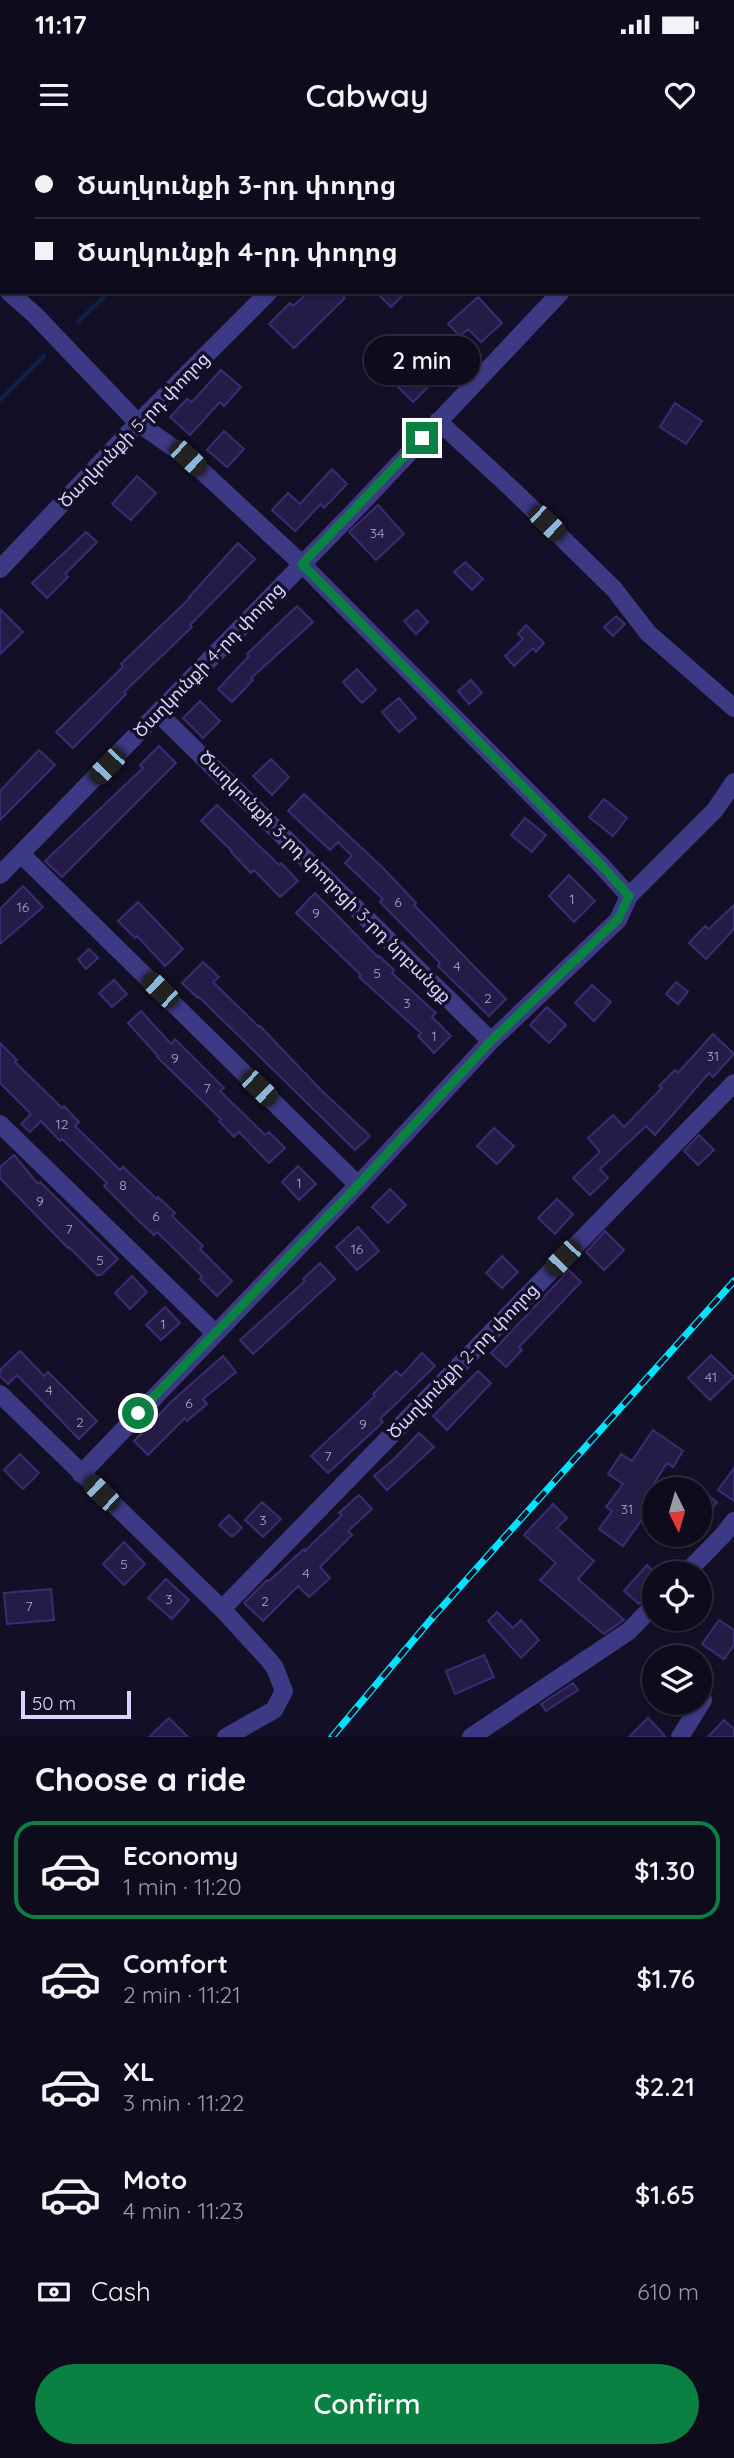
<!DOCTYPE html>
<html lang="en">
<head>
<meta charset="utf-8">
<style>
	body { margin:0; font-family:Quicksand,"Noto Sans Armenian",sans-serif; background:#1c1929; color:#f1f3f6; height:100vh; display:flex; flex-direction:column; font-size:26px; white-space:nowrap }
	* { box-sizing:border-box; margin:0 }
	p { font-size:23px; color:#9b9ba3 }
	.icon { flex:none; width:38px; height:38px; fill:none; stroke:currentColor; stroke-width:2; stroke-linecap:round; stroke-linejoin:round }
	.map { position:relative; height:1597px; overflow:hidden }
	.panel { display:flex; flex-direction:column; background:#0e0b1c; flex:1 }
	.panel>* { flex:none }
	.top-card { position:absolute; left:0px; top:0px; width:735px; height:154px; box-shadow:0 2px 5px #0004,0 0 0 2px #2e2b3b; display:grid; align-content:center; height:154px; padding:0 35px; background:#0e0b1c }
	.needle { width:46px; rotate:175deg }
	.buttons { position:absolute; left:642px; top:1337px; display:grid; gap:14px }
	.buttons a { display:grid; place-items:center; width:70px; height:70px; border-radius:50%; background:#0e0b1c; box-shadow:0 2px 5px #0004,0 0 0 2px #2e2b3b; font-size:35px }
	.scale { position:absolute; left:21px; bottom:18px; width:110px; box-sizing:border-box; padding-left:7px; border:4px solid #d9d4ff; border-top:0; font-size:19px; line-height:24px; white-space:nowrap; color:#d9d4ff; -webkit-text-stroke:5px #130f26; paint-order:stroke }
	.end { position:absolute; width:32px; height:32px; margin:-16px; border:9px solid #0b8043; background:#fff; box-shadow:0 0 0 4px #fff }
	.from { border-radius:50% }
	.bubble { position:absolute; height:49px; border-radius:24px; background:#0e0b1c; box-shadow:0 2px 5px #0004,0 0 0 2px #2e2b3b; font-size:23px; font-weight:600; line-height:49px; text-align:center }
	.car { position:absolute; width:21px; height:42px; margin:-21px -10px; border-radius:9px; box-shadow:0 0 5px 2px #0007; background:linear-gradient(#222 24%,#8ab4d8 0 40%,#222 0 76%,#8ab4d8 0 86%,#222 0) }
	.top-card b { display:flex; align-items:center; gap:24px; height:66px; font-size:26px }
	.top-card b+b { border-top:2px solid #2e2b3b }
	.top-card i { width:18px; height:18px; background:#f1f3f6 }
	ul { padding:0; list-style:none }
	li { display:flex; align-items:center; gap:21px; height:98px; margin:0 14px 10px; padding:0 21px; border:4px solid transparent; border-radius:21px }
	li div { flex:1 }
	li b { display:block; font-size:26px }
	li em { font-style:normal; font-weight:600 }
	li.selected { border-color:#0b8043 }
	li>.icon { width:63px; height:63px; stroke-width:1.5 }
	h2 { padding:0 35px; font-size:32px; line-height:84px }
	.pay { display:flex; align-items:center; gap:18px; height:77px; padding:0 35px; font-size:26px }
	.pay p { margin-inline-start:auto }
	.primary-button { display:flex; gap:14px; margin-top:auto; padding:14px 35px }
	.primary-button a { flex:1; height:80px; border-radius:42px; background:#0b8043; color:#fff; font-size:28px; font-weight:600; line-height:80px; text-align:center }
	.status { display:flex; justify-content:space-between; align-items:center; height:49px; padding:0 35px; background:#0e0b1c; direction:ltr }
	.status svg { height:19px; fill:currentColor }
	header { display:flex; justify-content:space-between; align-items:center; height:91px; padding:0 35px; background:#0e0b1c; font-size:32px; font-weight:600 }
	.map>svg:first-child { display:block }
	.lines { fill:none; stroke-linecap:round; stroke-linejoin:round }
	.stream { stroke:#0c2248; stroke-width:4.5 }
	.building { fill:#241b47; stroke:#3b2d73; stroke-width:2 }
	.street { stroke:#3d3a85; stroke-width:18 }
	.rail-casing { stroke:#00e5ff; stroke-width:7 }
	.rail { stroke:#130f26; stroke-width:4.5; stroke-dasharray:13; stroke-linecap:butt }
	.route { stroke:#0b8043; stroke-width:9 }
	.labels { text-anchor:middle; stroke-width:7; stroke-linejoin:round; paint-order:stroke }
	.number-label { font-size:14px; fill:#aca6d1 }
	.street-label { font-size:18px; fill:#d9d4ff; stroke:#130f26 }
</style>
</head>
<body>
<div class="status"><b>11:17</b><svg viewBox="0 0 49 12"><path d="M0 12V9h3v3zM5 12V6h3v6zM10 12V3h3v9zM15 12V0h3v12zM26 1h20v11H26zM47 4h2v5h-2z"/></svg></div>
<header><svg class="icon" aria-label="menu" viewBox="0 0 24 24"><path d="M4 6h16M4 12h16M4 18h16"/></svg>Cabway<svg class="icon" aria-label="heart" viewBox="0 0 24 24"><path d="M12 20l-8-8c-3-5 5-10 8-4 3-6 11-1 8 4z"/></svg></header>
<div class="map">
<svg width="734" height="1597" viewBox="0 0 734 1597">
	<rect width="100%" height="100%" fill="#130f26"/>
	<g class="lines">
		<path class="stream" d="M575,2H582
			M733,19H734
			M78,182L109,152
			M0,260L44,216"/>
	</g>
	<path class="building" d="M309,152H339L345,158L294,208L269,184L290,163L293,166Z
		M376,152H406L391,167Z
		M478,157L502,183L481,202L468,189L460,196L448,184Z
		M406,226L428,247L413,262L391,240Z
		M221,230L241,247L224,266L220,262L190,295L170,277L187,259L192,262Z
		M675,263L702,281L686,304L660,287Z
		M224,291L244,309L227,327L207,310Z
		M332,329L347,344L324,368L321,364L295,391L272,370L288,353L300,364Z
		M137,336L156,353L131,380L112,364Z
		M378,365L404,394L376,420L349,392Z
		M86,392L97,402L65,434L68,437L47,458L32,443Z
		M238,403L255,419L190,485L192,487L124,552L126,554L73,608L56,592L123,527L121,524L190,458L189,457Z
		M465,422L483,439L472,450L454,432Z
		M297,466L313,482L251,538L253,540L232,562L218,549L249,516L247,514Z
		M0,469L23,492L0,514Z
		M417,470L428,482L416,494L404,481Z
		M616,476L625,484L613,496L604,487Z
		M526,485L544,503L536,512L533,508L514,526L505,516L523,499L518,494Z
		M357,529L376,550L362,563L343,542Z
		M471,540L482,553L469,564L458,551Z
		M399,558L416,578L399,592L382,572Z
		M200,561L220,581L203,598L183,578Z
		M159,606L176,623L62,737L45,721L143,628L140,625Z
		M39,610L55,625L0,680V651Z
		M271,619L289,637L272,655L253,636Z
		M304,654L384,729L416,763L414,765L506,859L489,876L438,826L440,823L380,762L383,759L345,723L352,716L338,702L330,710L288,671Z
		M604,659L627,678L613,696L589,677Z
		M217,665L279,725L281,723L298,741L280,757L254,730L251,733L231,712L232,711L201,681Z
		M525,678L546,695L532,712L511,695Z
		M569,735L595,761L574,782L549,756Z
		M23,746L43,767L0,804V769Z
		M315,753L378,817L379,816L394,830L392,833L436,873L432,877L451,896L434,913L418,896L421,893L359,837L361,835L296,773Z
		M138,762L183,809L165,826L137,796L135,798L118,781Z
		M734,765V789L706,819L689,803L705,786L709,789Z
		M89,809L98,818L86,829L78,819Z
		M203,822L219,837L213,842L259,887L260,886L321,950L370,996L355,1010L199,857L198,858L182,843Z
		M114,840L127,854L112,867L99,853Z
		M676,842L688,852L678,864L666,854Z
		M592,845L611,862L594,881L575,863Z
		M547,867L566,885L549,903L530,885Z
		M141,871L171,904L175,899L224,948L220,951L265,995L269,992L285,1008L269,1023L239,992L234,997L219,981L221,979L157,917L158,916L128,883Z
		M713,894L734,914L713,937L709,933L655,995L646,986L600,1029L608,1038L590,1055L573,1038L600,1012L588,998L613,975L624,987L662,948L659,946L675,930L678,933Z
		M0,903L17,920L15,922L62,968L64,966L79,982L75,986L120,1030L123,1027L157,1059L158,1057L175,1073L172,1076L203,1106L200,1109L232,1141L217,1156L200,1139L202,1136L157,1092L154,1095L137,1079L104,1046L107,1043L62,999L60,1001L41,981L30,992L21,984L31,974L0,943Z
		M494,988L514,1006L497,1024L477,1006Z
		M699,995L714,1010L698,1025L684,1011Z
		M14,1015L38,1044L40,1042L118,1119L101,1135H97L69,1107L68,1108L0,1038V1027Z
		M298,1026L316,1044L299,1060L282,1042Z
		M390,1049L406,1065L388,1083L372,1067Z
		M557,1059L573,1074L555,1094L538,1078Z
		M358,1087L379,1111L357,1130L336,1107Z
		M605,1091L624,1110L604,1130L586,1112Z
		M502,1116L518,1132L502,1148L486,1133Z
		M320,1123L335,1139L253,1214L240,1200L305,1141L303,1139Z
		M569,1130L581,1142L519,1207L522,1210L506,1227L491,1213Z
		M132,1136L147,1152L130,1169L115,1153Z
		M165,1167L180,1183L161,1200L146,1185Z
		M20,1211L44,1236L48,1232L97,1281L79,1299L17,1235L8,1244L0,1236V1230Z
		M422,1213L435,1226L380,1279L383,1282L328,1333L311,1316L375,1256L373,1254L396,1231L401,1236Z
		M711,1215L734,1237L710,1260L688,1238Z
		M223,1216L236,1232L203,1259L207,1264L187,1281L185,1278L148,1315L134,1301L171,1262Z
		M478,1231L491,1243L447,1290L433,1276Z
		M653,1290L683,1311L673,1327L667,1323L655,1342L661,1346L659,1349H654V1356L646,1370L648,1371L623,1406L599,1389L612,1371L606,1367L623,1344L608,1334L621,1314L632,1321Z
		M419,1293L434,1307L387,1350L374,1336L394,1319Z
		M20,1314L39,1333L23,1349L4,1330Z
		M734,1328V1361L718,1350Z
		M700,1350L717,1362L700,1386Z
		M359,1355L372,1369L348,1391L352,1395L320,1427L330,1438L309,1457L298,1446L263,1481L244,1463L267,1440L269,1441L304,1409L305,1411L342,1375L339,1373Z
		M262,1362L281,1379L263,1397L245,1380Z
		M553,1364L567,1378L557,1388L594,1421L578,1439L624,1480L604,1494L540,1440L556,1423L524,1395Z
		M229,1375L242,1388L232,1397L219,1385Z
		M124,1402L145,1424L124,1445L103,1424Z
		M647,1425L654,1432V1450L639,1464L624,1451Z
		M166,1439L189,1460L172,1479L148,1458Z
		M51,1449L54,1480L7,1484L4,1453Z
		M497,1472L513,1488L521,1480L539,1500L521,1518L488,1481Z
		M719,1480L734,1490V1505L724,1519L702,1504Z
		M484,1515L494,1537L455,1554L446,1531Z
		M573,1543L578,1550L546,1571L541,1564Z
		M169,1578L188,1597H149Z
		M648,1578L666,1597H629Z
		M724,1580L734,1589V1597H708Z"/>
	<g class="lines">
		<path class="street" d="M9,152L35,175L138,283L188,318L302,424L602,726L629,756
			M438,281L513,350L614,449L648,493L734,568
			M0,429L138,283L269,152
			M158,573L491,901
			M21,714L358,1045
			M0,735L358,367L561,152
			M0,984L214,1192
			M0,1254L222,1469L268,1519L275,1528L284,1551L274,1570L226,1597
			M81,1334L358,1045L491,901L618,780L629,756L715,670L734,642
			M686,1433L724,1394L734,1381
			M222,1469L734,943
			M471,1597L629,1491L654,1465
			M680,1597L703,1560"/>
		<defs>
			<path id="rail" d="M332,1597L433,1477L734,1141"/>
		</defs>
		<use href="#rail" class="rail-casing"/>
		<use href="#rail" class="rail"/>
	</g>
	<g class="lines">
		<path class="route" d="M138,1273L358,1045L491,901L618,779L629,756L602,726L302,424L422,298"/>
	</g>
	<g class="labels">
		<g class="number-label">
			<text x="377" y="398">34</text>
			<text x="572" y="764">1</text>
			<text x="398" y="767">6</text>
			<text x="23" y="772">16</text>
			<text x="316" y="778">9</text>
			<text x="457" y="831">4</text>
			<text x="377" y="838">5</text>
			<text x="488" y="863">2</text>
			<text x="407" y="868">3</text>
			<text x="434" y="901">1</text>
			<text x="713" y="921">31</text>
			<text x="175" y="923">9</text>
			<text x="207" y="953">7</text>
			<text x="62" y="989">12</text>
			<text x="299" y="1048">1</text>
			<text x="123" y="1050">8</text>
			<text x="40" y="1066">9</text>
			<text x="156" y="1081">6</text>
			<text x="69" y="1094">7</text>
			<text x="357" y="1114">16</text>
			<text x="100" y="1125">5</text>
			<text x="163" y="1189">1</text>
			<text x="711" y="1242">41</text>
			<text x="49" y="1255">4</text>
			<text x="189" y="1268">6</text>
			<text x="80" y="1287">2</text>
			<text x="363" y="1289">9</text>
			<text x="328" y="1321">7</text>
			<text x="627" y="1374">31</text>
			<text x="263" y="1385">3</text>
			<text x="124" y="1429">5</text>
			<text x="306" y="1438">4</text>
			<text x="169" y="1464">3</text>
			<text x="265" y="1466">2</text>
			<text x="29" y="1471">7</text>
		</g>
		<g class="street-label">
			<text transform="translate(134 290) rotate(-46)" y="6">Ծաղկունքի 5-րդ փողոց</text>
			<text transform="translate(209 520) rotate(-46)" y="6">Ծաղկունքի 4-րդ փողոց</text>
			<text transform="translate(325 737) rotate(45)" y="6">Ծաղկունքի 3-րդ փողոցի 3-րդ նրբանցք</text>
			<text transform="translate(463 1221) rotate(-46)" y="6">Ծաղկունքի 2-րդ փողոց</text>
		</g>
	</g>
</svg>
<div class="buttons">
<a><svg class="needle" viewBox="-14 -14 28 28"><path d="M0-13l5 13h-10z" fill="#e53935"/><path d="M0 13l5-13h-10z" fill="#9b9ba3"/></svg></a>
<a><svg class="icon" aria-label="locate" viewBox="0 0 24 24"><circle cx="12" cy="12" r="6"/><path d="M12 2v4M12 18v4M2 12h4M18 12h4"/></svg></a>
<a><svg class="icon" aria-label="layers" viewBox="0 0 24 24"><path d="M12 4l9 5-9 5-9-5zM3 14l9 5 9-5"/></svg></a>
</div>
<div class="scale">50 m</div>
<i class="end from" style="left:138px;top:1273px"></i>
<i class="end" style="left:422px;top:298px"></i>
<div class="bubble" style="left:364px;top:196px;width:116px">2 min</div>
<i class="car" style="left:188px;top:318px;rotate:133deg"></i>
<i class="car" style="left:547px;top:383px;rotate:134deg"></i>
<i class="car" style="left:107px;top:626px;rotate:224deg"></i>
<i class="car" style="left:160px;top:850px;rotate:314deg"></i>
<i class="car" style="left:259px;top:948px;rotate:134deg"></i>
<i class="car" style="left:563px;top:1118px;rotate:224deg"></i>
<i class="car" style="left:101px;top:1353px;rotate:314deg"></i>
<div class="top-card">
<b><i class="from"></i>Ծաղկունքի 3-րդ փողոց</b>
<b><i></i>Ծաղկունքի 4-րդ փողոց</b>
</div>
</div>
<section class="panel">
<h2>Choose a ride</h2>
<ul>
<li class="selected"><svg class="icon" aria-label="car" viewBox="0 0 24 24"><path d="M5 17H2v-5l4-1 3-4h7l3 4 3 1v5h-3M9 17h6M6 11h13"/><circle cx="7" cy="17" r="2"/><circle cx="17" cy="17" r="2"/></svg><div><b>Economy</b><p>1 min · 11:20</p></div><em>$1.30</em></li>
<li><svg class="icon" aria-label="car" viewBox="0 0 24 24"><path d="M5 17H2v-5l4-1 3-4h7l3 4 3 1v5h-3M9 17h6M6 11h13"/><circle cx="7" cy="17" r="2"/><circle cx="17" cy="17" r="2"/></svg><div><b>Comfort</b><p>2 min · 11:21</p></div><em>$1.76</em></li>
<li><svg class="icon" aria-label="car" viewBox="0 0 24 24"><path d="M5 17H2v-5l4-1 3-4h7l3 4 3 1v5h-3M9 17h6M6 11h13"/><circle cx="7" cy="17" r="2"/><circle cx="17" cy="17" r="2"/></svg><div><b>XL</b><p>3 min · 11:22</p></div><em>$2.21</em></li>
<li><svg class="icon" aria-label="car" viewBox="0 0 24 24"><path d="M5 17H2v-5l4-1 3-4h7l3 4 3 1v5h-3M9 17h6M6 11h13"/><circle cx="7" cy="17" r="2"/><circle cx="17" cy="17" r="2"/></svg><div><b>Moto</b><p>4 min · 11:23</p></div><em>$1.65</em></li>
</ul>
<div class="pay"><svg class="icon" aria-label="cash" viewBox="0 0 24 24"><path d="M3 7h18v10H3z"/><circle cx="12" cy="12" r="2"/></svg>Cash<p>610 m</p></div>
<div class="primary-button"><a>Confirm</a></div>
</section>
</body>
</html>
